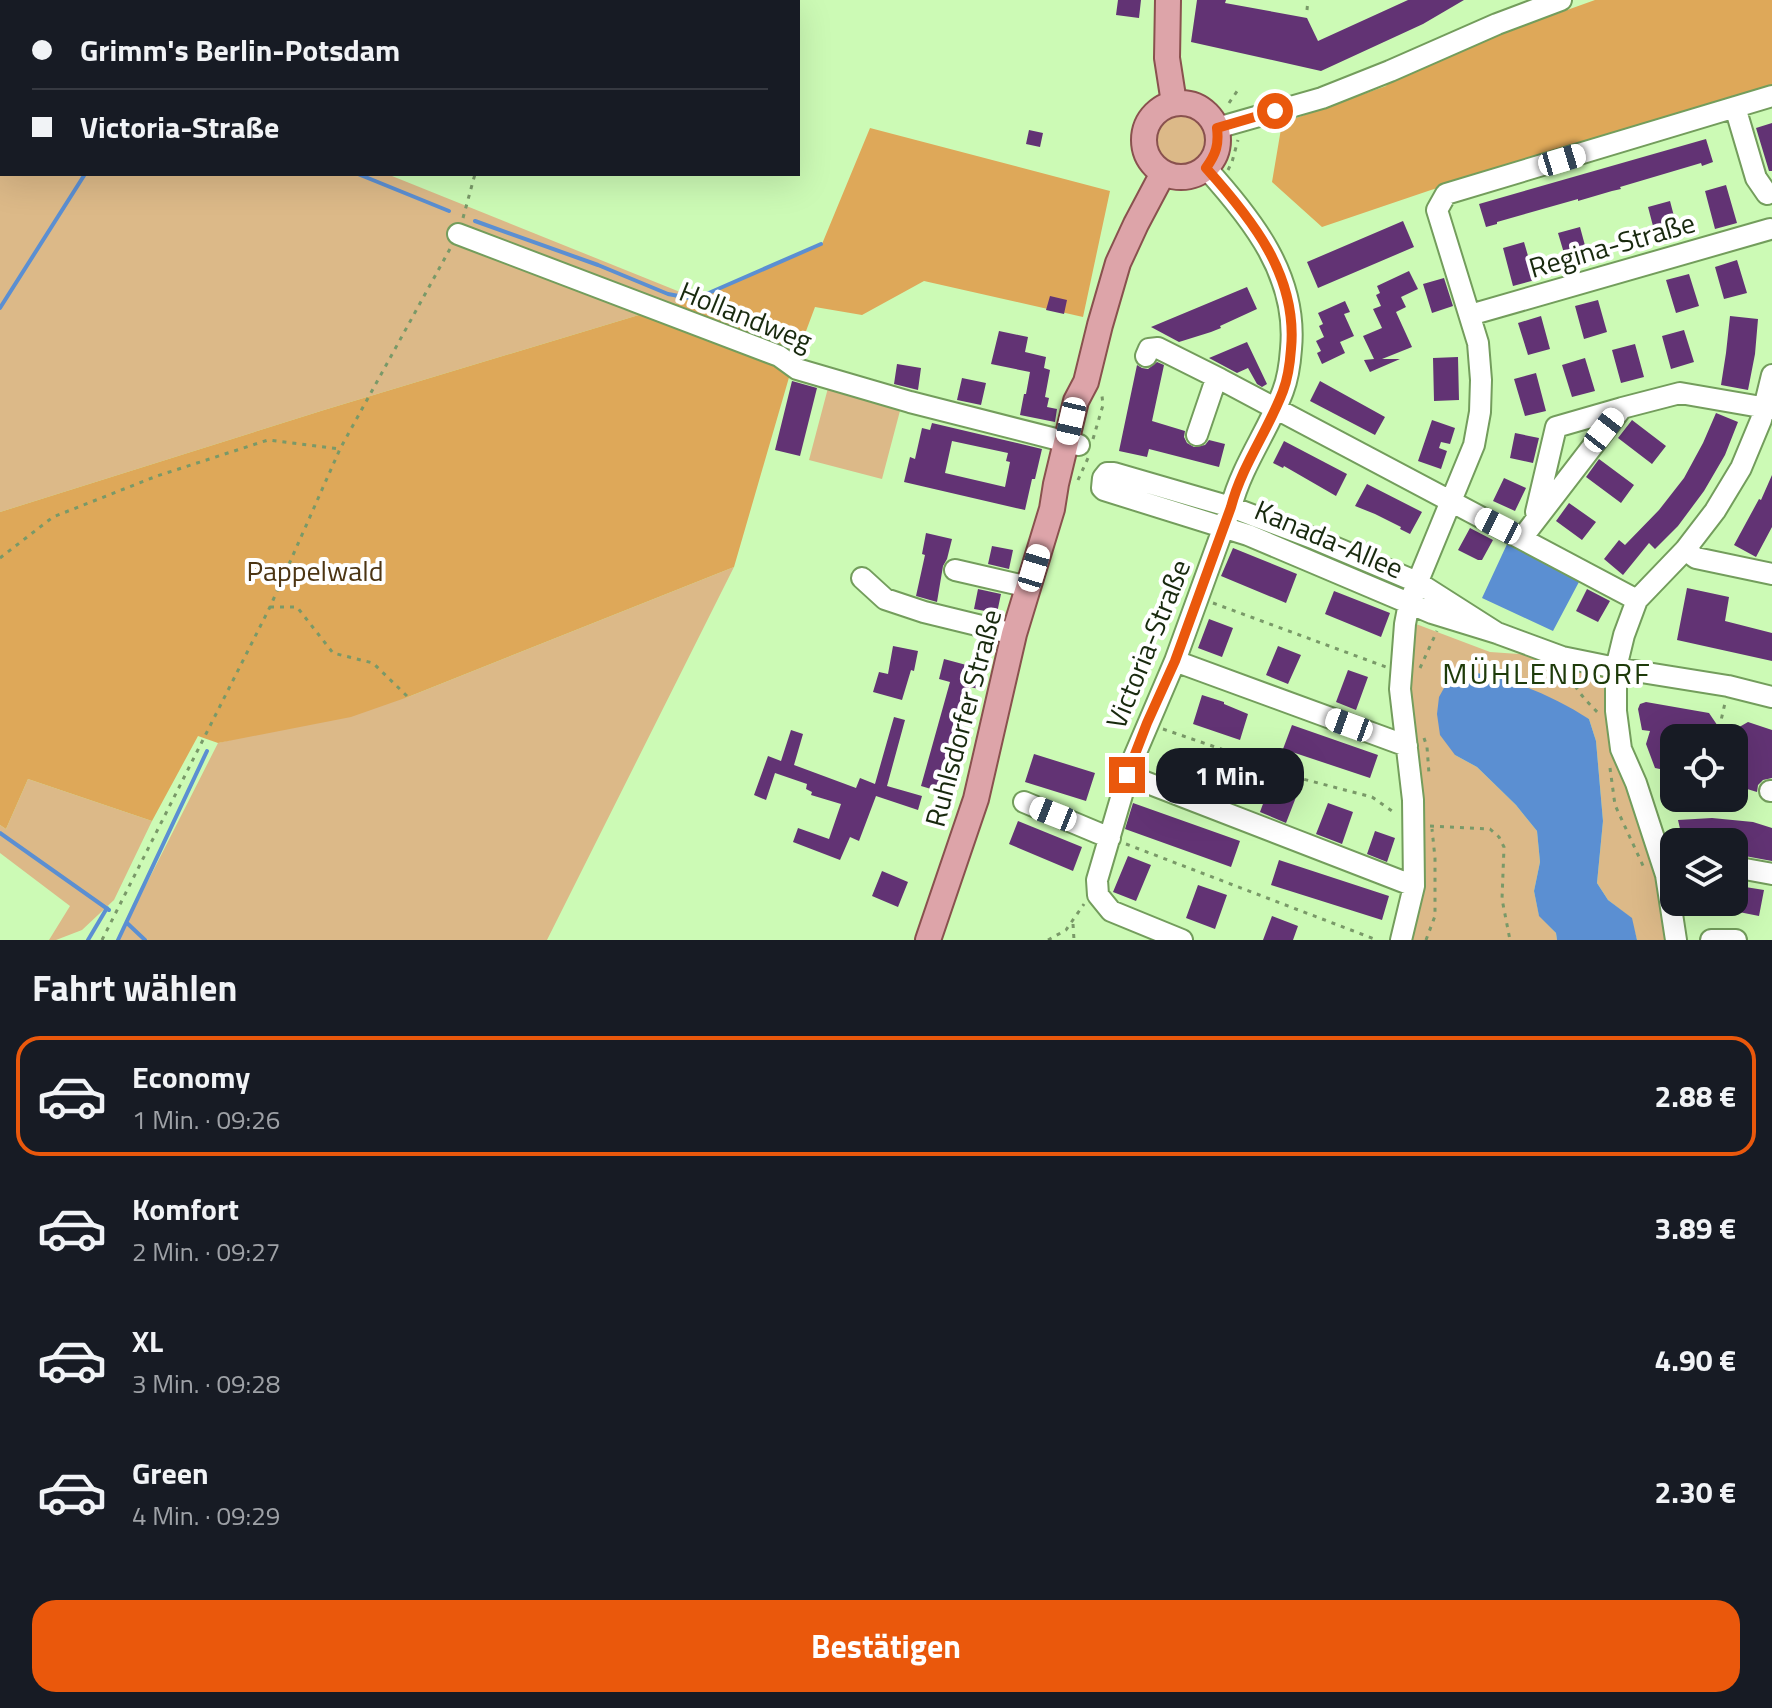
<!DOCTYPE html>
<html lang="de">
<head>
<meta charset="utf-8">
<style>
	body { margin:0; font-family:"Titillium Web",sans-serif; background:#20242c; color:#f1f3f6; height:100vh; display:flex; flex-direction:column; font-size:30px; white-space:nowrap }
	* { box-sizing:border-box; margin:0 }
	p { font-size:26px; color:#9ea1a6 }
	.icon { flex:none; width:44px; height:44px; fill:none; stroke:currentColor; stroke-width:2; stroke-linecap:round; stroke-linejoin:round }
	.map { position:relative; height:940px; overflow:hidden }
	.sheet { display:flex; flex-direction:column; background:#171b24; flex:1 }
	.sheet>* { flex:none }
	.hud { position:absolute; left:0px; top:0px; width:800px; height:176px; box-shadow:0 8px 32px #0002; display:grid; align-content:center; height:176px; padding:0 32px; background:#171b24 }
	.controls { position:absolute; left:1660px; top:724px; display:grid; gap:16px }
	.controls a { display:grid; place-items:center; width:88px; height:88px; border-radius:16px; background:#171b24; box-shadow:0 8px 32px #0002; font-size:40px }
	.end { position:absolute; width:36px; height:36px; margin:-18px; border:10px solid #ea580c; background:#fff; box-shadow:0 0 0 4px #fff }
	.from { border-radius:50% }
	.bubble { position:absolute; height:56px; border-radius:24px; background:#171b24; box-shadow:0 8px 32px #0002; font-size:26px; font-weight:700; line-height:56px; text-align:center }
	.car { position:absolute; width:24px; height:48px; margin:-24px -12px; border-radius:10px; box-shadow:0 0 6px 2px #0007; background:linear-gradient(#fff 24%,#345 0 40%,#fff 0 76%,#345 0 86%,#fff 0) }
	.hud b { display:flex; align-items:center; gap:28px; height:76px; font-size:30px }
	.hud b+b { border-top:2px solid #363941 }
	.hud i { width:20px; height:20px; background:#f1f3f6 }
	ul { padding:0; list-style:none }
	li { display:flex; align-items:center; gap:24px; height:120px; margin:0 16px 12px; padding:0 16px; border:4px solid transparent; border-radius:24px }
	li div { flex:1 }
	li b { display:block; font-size:30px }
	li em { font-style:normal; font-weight:700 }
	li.current { border-color:#ea580c }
	li>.icon { width:72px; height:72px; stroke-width:1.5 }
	h2 { padding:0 32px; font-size:36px; line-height:96px }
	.cta { display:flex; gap:16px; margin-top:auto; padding:16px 32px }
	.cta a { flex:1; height:92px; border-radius:24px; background:#ea580c; color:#fff; font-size:32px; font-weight:700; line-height:92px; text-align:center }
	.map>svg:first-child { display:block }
	.green { fill:#dcb988 }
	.forest { fill:#dea859 }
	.water { fill:#5b8fd2 }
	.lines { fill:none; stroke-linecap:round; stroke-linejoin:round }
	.stream { stroke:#5b8fd2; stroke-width:4 }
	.building { fill:#623374; fill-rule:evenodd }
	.minor-casing { stroke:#739d5c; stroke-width:24 }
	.major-casing { stroke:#89514e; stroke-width:28 }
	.path { stroke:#799968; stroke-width:3; stroke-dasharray:4 6; stroke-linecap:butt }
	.minor { stroke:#fff; stroke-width:20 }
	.major { stroke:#dda4a9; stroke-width:24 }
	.route { stroke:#ea580c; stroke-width:10 }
	.labels { text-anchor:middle; stroke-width:8; stroke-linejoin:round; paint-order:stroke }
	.street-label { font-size:28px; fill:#18290e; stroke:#fff }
	.park-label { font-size:28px; fill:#4c3513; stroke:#fff }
	.neighbourhood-label { font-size:30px; letter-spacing:2px; fill:#1e3b0a; stroke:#fff }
</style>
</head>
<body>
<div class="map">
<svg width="1772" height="940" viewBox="0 0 1772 940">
	<rect width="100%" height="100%" fill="#ccfab5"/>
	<path class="green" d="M0,109H2V174H387L695,298L324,410L0,512Z
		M1154 139a28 28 0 1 1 56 0a28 28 0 1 1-56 0Z
		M828,388L901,407L882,479L809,460Z
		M734,567L547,940H118L218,743L408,697Z
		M1416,624L1490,652L1562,657L1616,668V710L1676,940H1637L1631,918L1608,900L1597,883L1603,821L1596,741L1589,719C1549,701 1508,676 1464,671L1455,755L1477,767L1516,805L1537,831L1540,862L1534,891L1539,915L1556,933L1557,940H1401L1414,886L1403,652Z
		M28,779L152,821L114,900L82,930L56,940H49L70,906L0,853V825L6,829Z"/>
	<path class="forest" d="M1595,0H1772V87L1431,190L1322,227L1272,182L1282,123L1386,86L1391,78L1500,34Z
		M870,128L1110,191L1083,317L924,281L862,315L815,307L790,374L734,567L408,697L351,717L218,743L198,736L152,821L28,779L6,829L0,825V512L324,410L695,298L822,244Z"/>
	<path class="water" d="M1508,542L1580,580L1553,631L1482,598Z
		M1464,671C1507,676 1553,696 1589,719L1596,741L1603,821L1597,883L1608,900L1632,918L1637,940H1557L1556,933L1539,916L1534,891L1540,862L1537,831L1516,805L1477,767L1455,755L1440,735L1437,714L1439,697L1449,679Z"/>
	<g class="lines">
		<path class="stream" d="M193,2L194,0
			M358,174L449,211
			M475,221L598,265L668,294L695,299L821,244
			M0,308L85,174
			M0,833L109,910
			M127,923L145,940
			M88,940L107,908
			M118,940L207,751"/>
	</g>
	<path class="building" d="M1118,0H1141L1139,18L1116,15Z
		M1197,0H1226L1225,3L1307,18L1318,41L1408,0H1464L1423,24L1321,71L1191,42Z
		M1772,123V171H1769L1756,128Z
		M1029,130L1043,133L1040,147L1026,144Z
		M1706,139L1713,162L1702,166L1701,163L1620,187L1621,189L1612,191L1578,201V199L1497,222V224L1486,227L1479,204Z
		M1726,185L1737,223L1715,229L1705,191Z
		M1670,201L1680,239L1658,245L1648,207Z
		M1403,221L1414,247L1318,288L1307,262Z
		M1580,227L1590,264L1569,270L1558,233Z
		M1524,242L1535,280L1513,286L1503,248Z
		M1737,260L1747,293L1724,299L1715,267Z
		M1409,271L1418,289L1401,297L1406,307L1396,312L1412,347L1382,359H1400L1370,372L1364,360L1374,359L1363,336L1382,328L1373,309L1381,306L1376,295L1380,293L1377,286Z
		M1689,274L1699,306L1676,313L1666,280Z
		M1444,278L1453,306L1432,313L1423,284Z
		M1247,287L1257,309L1220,326L1221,328L1211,332L1179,342L1151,327Z
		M1050,296L1067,300L1064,314L1046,310Z
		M1598,300L1607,332L1584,339L1575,306Z
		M1345,301L1350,312L1344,314L1354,336L1340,342L1345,353L1322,364L1317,353L1321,351L1316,341L1324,337L1319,326L1323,324L1318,313Z
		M1541,316L1550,349L1528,355L1518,323Z
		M1730,316L1758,319L1755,354L1748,390L1721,385L1726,353Z
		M1684,330L1694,362L1671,369L1662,336Z
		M999,331L1028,337L1025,352L1046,357L1044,368L1050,370L1045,397L1049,398L1047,407L1057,409L1055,422L1020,415L1024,394H1026L1030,372L991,364Z
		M1247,342L1267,384L1262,387L1257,384L1248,368L1237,373L1209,358Z
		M1635,344L1644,377L1621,383L1612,350Z
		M1458,357L1459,400L1434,401L1433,358Z
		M1585,358L1595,391L1572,397L1562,365Z
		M1157,362L1164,365L1152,421L1185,431L1184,437L1187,443L1194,447L1205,445L1209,440L1225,444L1219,467L1149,449L1147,457L1119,451L1137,365L1142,368L1148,369Z
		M897,364L921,368L918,390L894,384Z
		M1536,373L1546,411L1525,416L1514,379Z
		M962,378L986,383L981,405L957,400Z
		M792,381L817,388L800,456L775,450Z
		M1320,381L1385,417L1375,435L1310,401Z
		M1716,413L1738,422L1725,455L1704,491L1678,526L1655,549L1649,543L1623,575L1604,559L1619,540L1625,545L1659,510L1684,478L1703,443Z
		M1432,420L1455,428L1450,444L1441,442L1439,448L1447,451L1441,469L1418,461Z
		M1632,420L1666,446L1652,464L1618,438Z
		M932,423L1042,449L1035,479H1032L1025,510L904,482L910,457L915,459L922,428L930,430ZM952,441L1008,453L1006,461L1010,462L1005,487L945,473Z
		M1515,433L1539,438L1533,463L1510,458Z
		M1284,441L1347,474L1336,496L1284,466L1283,468L1273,463Z
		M1599,459L1634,485L1621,503L1586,477Z
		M1772,475V527L1756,557L1734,545L1759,499L1761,500Z
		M1504,478L1526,488L1515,511L1493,501Z
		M1367,484L1422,512L1410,534L1400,529L1401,527L1375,514L1355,506Z
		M1569,503L1596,522L1582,540L1556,521Z
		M1470,528L1493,540L1482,560H1478L1458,550Z
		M926,533L952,539L947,559L943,566L937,602L916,596L925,555L922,554Z
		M992,546L1013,550L1009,569L988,564Z
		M1233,548L1297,574L1286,603L1221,576Z
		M1687,588L1729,597L1725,621L1772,633V661L1677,640Z
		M978,589L1001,594L997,613L974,609Z
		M1587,589L1610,601L1598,622L1576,611Z
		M1334,591L1390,613L1381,637L1325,614Z
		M1209,619L1233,628L1222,657L1198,648Z
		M893,646L918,651L914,671L911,670L902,700L873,692L879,672L888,674Z
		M1278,646L1301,655L1288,684L1266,675Z
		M944,659L985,670L980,689L969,687L957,732L964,735L948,794L921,786L950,682L939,679Z
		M1348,670L1368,677L1356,710L1336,702Z
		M1202,695L1224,702V704L1248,714L1240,740L1193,724Z
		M1646,702L1709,713L1726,738H1674V772L1655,768L1646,744L1650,731L1642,730L1638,709L1640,704Z
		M894,717L905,720L887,786L922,796L918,810L876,796L859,841L850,837L840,860L793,842L798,828L829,839L841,804L811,795L812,792L806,789L807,784L775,773L766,800L754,795L768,756L781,761L791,730L803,734L794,765L856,788L860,778L875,784Z
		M1748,722L1772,730V778L1763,780L1758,785L1757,792L1734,785V730Z
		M1292,725L1378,755L1370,778L1283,749Z
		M1200,752L1225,763L1213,792L1188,781Z
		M1034,754L1095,773L1086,801L1025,782Z
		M1271,782L1298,792L1286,823L1260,812Z
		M1133,803L1240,841L1231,867L1125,829Z
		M1328,803L1353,812L1342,844L1316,834Z
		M1712,818L1753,822L1772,828V861L1734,854V842H1683L1678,820Z
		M1018,821L1082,847L1073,871L1009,844Z
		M1375,831L1395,838L1387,862L1367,854Z
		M1128,856L1151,865L1136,901L1113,892Z
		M1279,860L1389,896L1382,920L1271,885Z
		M882,871L908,882L898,907L872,896Z
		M1198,885L1227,895L1215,929L1186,918Z
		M1739,886L1764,890L1759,916L1734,911Z
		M1272,916L1298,926L1293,940H1263Z"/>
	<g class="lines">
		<defs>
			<path id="minor" d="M1735,107L1756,178L1767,194
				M1217,128L1322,98L1390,71L1497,24L1561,0
				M458,234L779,356L797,369L910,402L1079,445
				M1470,315L1770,229
				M1146,356L1149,349L1158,348L1220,379
				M1197,435L1214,385L1220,379L1637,600
				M1536,512L1556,427L1622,408
				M1522,538L1622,408L1680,393L1772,409
				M1685,550L1696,558L1772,574
				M955,570L1029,587
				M862,578L885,599L924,612L1014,634
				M1497,633L1417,582L1315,539L1231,507L1114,473H1107L1103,478L1102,488L1104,490L1248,535L1432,613L1497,633L1562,657L1616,668L1728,686L1772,697
				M1175,661L1407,746
				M1127,775L1414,886
				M1770,791H1772
				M1024,802L1110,838
				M1734,867L1772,874
				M1182,940L1111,911L1098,895L1097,880L1131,764L1175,661L1231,507C1242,465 1268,431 1283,391C1288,378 1290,363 1291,349C1298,276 1252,219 1206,168
				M1401,940L1414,886L1413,800L1400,689L1405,624L1409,603L1474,445L1480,412L1481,380L1478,343L1437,210L1446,194L1772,96
				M1676,940L1666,875L1636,783L1621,749L1616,711V668L1624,635L1637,600L1685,550L1715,511L1741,468L1761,420L1772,375
				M1711,940H1736"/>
			<path id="major" d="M1168,0L1167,58L1174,103
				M1144 140a37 37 0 1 1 74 0a37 37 0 1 1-74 0Z
				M928,940L976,799L1014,634L1052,509L1056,484L1076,401L1086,382L1100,325L1118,263L1136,224L1163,173"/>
		</defs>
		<use href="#minor" class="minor-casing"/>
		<use href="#major" class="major-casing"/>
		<path class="path" d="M526,2V0
			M1307,10L1308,0
			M1229,103L1240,87
			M1228,170L1232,162L1238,140
			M463,218L475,174
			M1093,439L1103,405L1102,396
			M1078,480L1088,458
			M0,558L53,517L157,476L268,440L340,449
			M1213,603L1386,667
			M270,607H297L333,653L373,663L408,697
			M1420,668L1437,631
			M1571,677C1577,693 1588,702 1600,715
			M1163,729L1259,762L1299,778L1372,797L1395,813
			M1424,738L1427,747L1429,774
			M1717,738L1725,703
			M1610,768L1615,805L1645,870
			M1430,826L1490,829L1499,837L1504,847L1502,899L1510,940
			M1126,844L1377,940
			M1073,924L1074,940
			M102,940L270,607L340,449L451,247
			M1048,940L1066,930L1084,904
			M1426,940L1435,916V858L1432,829"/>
		<use href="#minor" class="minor"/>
		<use href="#major" class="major"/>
	</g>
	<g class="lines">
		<path class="route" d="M1127,775L1147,723L1175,661L1231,507C1242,465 1268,431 1283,391C1288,378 1290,363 1291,349C1298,276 1252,219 1206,168C1216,154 1219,145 1217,128L1275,111"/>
	</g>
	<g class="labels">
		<g class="street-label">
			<text transform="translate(1612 245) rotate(-16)" y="10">Regina-Straße</text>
			<text transform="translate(746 316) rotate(22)" y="10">Hollandweg</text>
			<text transform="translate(1329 539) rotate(23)" y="10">Kanada-Allee</text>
			<text transform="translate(1148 644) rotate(-68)" y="10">Victoria-Straße</text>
			<text transform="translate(963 718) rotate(-75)" y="10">Ruhlsdorfer Straße</text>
		</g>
		<g class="park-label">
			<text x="315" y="581">Pappelwald</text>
		</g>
		<g class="neighbourhood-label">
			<text x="1547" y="684">MÜHLENDORF</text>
		</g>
	</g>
</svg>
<div class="controls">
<a><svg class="icon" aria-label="locate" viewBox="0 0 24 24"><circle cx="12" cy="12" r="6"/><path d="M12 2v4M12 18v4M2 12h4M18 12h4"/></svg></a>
<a><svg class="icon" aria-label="layers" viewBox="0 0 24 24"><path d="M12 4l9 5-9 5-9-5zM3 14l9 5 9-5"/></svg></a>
</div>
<i class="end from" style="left:1275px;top:111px"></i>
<i class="end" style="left:1127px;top:775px"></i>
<div class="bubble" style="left:1156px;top:748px;width:148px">1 Min.</div>
<i class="car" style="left:1562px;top:160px;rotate:73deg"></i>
<i class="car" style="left:1071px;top:421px;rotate:193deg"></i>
<i class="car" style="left:1604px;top:430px;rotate:38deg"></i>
<i class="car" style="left:1498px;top:526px;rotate:297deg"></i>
<i class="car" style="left:1034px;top:568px;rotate:17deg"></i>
<i class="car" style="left:1349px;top:725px;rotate:290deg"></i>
<i class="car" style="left:1053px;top:814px;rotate:292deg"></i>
<div class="hud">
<b><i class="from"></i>Grimm's Berlin-Potsdam</b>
<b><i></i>Victoria-Straße</b>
</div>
</div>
<section class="sheet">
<h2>Fahrt wählen</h2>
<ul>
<li class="current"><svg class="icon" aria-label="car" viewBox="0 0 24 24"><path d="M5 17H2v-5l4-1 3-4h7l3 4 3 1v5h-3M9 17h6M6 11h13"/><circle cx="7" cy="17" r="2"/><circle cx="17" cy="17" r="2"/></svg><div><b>Economy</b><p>1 Min. · 09:26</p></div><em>2.88 €</em></li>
<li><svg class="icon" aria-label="car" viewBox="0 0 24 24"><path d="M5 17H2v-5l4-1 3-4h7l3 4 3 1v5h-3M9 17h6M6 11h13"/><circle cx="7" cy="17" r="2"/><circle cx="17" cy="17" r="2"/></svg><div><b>Komfort</b><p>2 Min. · 09:27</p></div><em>3.89 €</em></li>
<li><svg class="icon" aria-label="car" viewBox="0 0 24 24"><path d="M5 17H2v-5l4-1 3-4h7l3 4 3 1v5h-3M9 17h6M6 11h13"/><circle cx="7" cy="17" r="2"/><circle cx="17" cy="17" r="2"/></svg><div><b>XL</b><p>3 Min. · 09:28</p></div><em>4.90 €</em></li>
<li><svg class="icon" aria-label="car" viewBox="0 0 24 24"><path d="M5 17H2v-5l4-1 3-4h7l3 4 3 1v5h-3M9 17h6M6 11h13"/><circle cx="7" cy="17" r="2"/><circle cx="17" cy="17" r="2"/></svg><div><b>Green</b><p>4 Min. · 09:29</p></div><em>2.30 €</em></li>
</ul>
<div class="cta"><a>Bestätigen</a></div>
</section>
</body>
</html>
